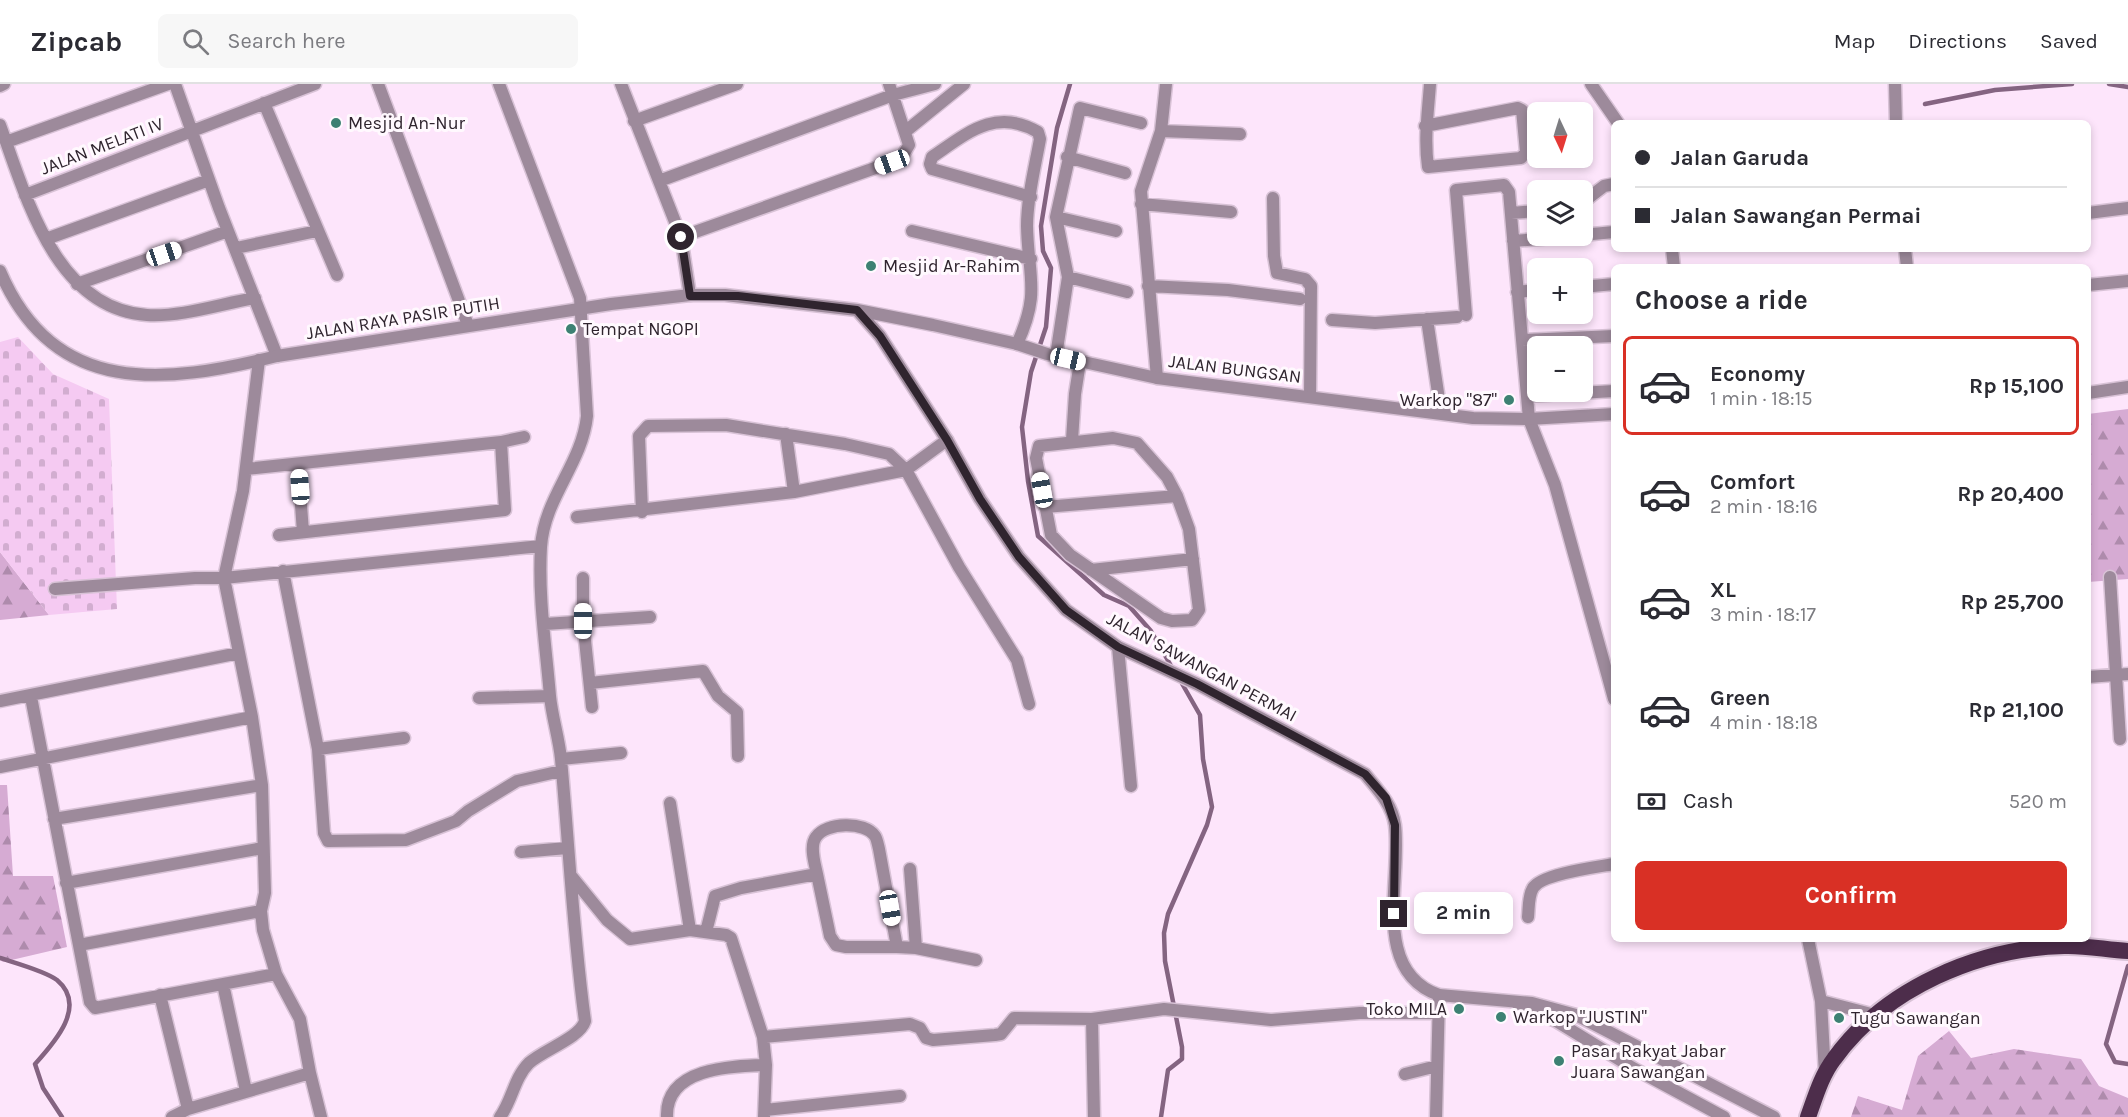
<!DOCTYPE html>
<html lang="en">
<head>
<meta charset="utf-8">
<style>
	body { margin:0; font-family:Karla,sans-serif; background:#f7f7f7; color:#2b2b33; height:100vh; display:flex; flex-direction:column; font-size:22px; white-space:nowrap }
	* { box-sizing:border-box; margin:0 }
	p { font-size:20px; color:#7c7c81 }
	.icon { flex:none; width:33px; height:33px; fill:none; stroke:currentColor; stroke-width:2; stroke-linecap:round; stroke-linejoin:round }
	.map { position:relative; flex:1; overflow:hidden }
	.drawer { position:absolute; left:1611px; top:180px; width:480px; height:678px; display:flex; flex-direction:column; background:#fff; border-radius:9px; box-shadow:0 3px 9px #0003 }
	.drawer>* { flex:none }
	.banner { position:absolute; left:1611px; top:36px; width:480px; height:132px; border-radius:9px; box-shadow:0 3px 9px #0003; display:grid; align-content:center; height:132px; padding:0 24px; background:#fff }
	.needle { width:39px; rotate:176deg }
	.controls { position:absolute; left:1527px; top:18px; display:grid; gap:12px }
	.controls a { display:grid; place-items:center; width:66px; height:66px; border-radius:9px; background:#fff; box-shadow:0 3px 9px #0003; font-size:30px }
	.end { position:absolute; width:27px; height:27px; margin:-14px; border:8px solid #2f242e; background:#fff; box-shadow:0 0 0 3px #fff }
	.from { border-radius:50% }
	.bubble { position:absolute; height:42px; border-radius:9px; background:#fff; box-shadow:0 3px 9px #0003; font-size:20px; font-weight:700; line-height:42px; text-align:center }
	.car { position:absolute; width:18px; height:36px; margin:-18px -9px; border-radius:8px; box-shadow:0 0 4px 2px #0007; background:linear-gradient(#fff 24%,#345 0 40%,#fff 0 76%,#345 0 86%,#fff 0) }
	.banner b { display:flex; align-items:center; gap:21px; height:57px; font-size:22px }
	.banner b+b { border-top:2px solid #e1e1e2 }
	.banner i { width:15px; height:15px; background:#2b2b33 }
	ul { padding:0; list-style:none }
	li { display:flex; align-items:center; gap:18px; height:99px; margin:0 12px 9px; padding:0 12px; border:3px solid transparent; border-radius:9px }
	li div { flex:1 }
	li b { display:block; font-size:22px }
	li em { font-style:normal; font-weight:700 }
	li.selected { border-color:#d93025 }
	li>.icon { width:54px; height:54px; stroke-width:1.5 }
	h2 { padding:0 24px; font-size:27px; line-height:72px }
	.pay { display:flex; align-items:center; gap:15px; height:66px; padding:0 24px; font-size:22px }
	.pay p { margin-inline-start:auto }
	.button { display:flex; gap:12px; margin-top:auto; padding:12px 24px }
	.button a { flex:1; height:69px; border-radius:9px; background:#d93025; color:#fff; font-size:24px; font-weight:700; line-height:69px; text-align:center }
	header { display:flex; align-items:center; gap:36px; box-sizing:border-box; height:84px; padding:0 30px; background:#fff; border-bottom:2px solid #e1e1e2 }
	header strong { font-size:28px }
	nav { display:flex; gap:33px; margin-inline-start:auto; font-size:21px }
	.search { width:420px; height:54px; background:#f7f7f7; display:flex; align-items:center; gap:15px; box-sizing:border-box; padding:0 21px; border-radius:9px; color:#7c7c81; font-size:22px }
	.map>svg:first-child { display:block }
	.forest { fill:url(#forest-firs) }
	.cemetery { fill:url(#cemetery-stones) }
	.lines { fill:none; stroke-linecap:round; stroke-linejoin:round }
	.stream { stroke:#846481; stroke-width:4.5 }
	.minor-casing { stroke:#d8c2d6; stroke-width:15 }
	.tertiary-casing { stroke:#d8c2d6; stroke-width:15 }
	.trunk-casing { stroke:#d8c2d6; stroke-width:20 }
	.minor { stroke:#9d8a9b; stroke-width:12 }
	.tertiary { stroke:#9d8a9b; stroke-width:12 }
	.trunk { stroke:#4d2d4b; stroke-width:16 }
	.route { stroke:#2f242e; stroke-width:8 }
	.poi-dot { fill:#3d8173; stroke:#fff9fe; stroke-width:2 }
	.labels { text-anchor:middle; stroke-width:6; stroke-linejoin:round; paint-order:stroke }
	.poi-label { font-size:18px; fill:#2f242e; stroke:#fff9fe; text-anchor:start }
	.street-label { font-size:18px; fill:#2f242e; stroke:#fff9fe }
</style>
</head>
<body>
<header>
<strong>Zipcab</strong>
<div class="search"><svg class="icon" aria-label="search" viewBox="0 0 24 24"><circle cx="10" cy="10" r="6"/><path d="M15 15l6 6"/></svg>Search here</div>
<nav><a>Map</a><a>Directions</a><a>Saved</a></nav>
</header>
<div class="map">
<svg width="2128" height="1033" viewBox="0 0 2128 1033">
	<defs>
		<pattern id="forest-firs" width="22" height="20" patternUnits="userSpaceOnUse" patternTransform="scale(1.5)"><rect width="22" height="20" fill="#d6abd3"/><path d="M5 1l3.5 6h-7zM16 11l3.5 6h-7z" fill="#ae8bac"/></pattern>
		<pattern id="cemetery-stones" width="16" height="16" patternUnits="userSpaceOnUse" patternTransform="scale(1.5)"><rect width="16" height="16" fill="#f5caf2"/><path d="M2 7V4a2 2 0 0 1 4 0v3zM10 15v-3a2 2 0 0 1 4 0v3z" fill="#d2add0"/></pattern>
	</defs>
	<rect width="100%" height="100%" fill="#fde5fb"/>
	<path class="forest" d="M2128,325V495L2088,498V330Z
		M0,468L49,531L0,536Z
		M0,701H7L13,792H53L67,863L3,878L0,876Z
		M1949,947L1971,974L2014,965L2081,975L2099,1002L2128,1014V1033H1851L1858,1012L1902,1026L1918,972Z"/>
	<path class="cemetery" d="M18,253L53,290L109,315L117,525L49,531L0,468V258Z"/>
	<g class="lines">
		<path class="stream" d="M1070,0L1057,44L1041,142L1043,167L1051,184L1046,243L1031,288L1022,343L1028,397L1038,452L1104,511L1129,522L1151,547L1174,587
			M2109,0L2128,3
			M1925,20L1995,6L2072,0
			M0,874C15,879 45,887 57,896C88,922 54,959 35,980L43,1004L62,1033
			M2128,882L2106,960L2115,978L2128,980
			M1161,1033L1168,986L1182,975V963L1165,877L1164,849L1168,830L1207,741L1212,723L1203,675L1200,631L1180,596"/>
		<defs>
			<path id="minor" d="M175,0L219,124L277,272
				M378,0L468,241
				M499,0L580,214L587,332C582,380 544,414 541,463C538,512 546,564 550,612C552,633 559,654 561,675C569,762 573,850 585,937C580,954 543,966 529,979C514,994 512,1017 500,1033
				M621,0L681,153L690,211
				M1591,0L1618,39
				M0,2L4,0
				M264,19L337,191
				M634,37L737,0
				M0,41C26,112 55,225 147,231C182,233 220,220 255,214
				M1425,42L1518,24L1522,26L1526,68L1521,74L1428,83C1424,54 1428,29 1430,0
				M906,47L964,0
				M1161,47L1240,50
				M6,58L168,0
				M1067,73L1125,89
				M659,97L893,11L935,0
				M25,111L315,0
				M1273,114L1274,172L1277,189L1305,195L1311,202L1310,312
				M1582,119L1604,102L1614,100
				M1141,120L1231,128
				M1511,129L1538,127
				M2088,129L2128,124
				M1056,133L1116,147
				M912,147L1031,175
				M1582,151L1614,148
				M681,153L892,78L903,71L909,61L889,0
				M46,155L209,96
				M1513,157L1577,152
				M236,164L317,147
				M1672,165L1674,183
				M1068,193L1127,208
				M77,200L228,147
				M2088,201L2128,197
				M1148,202L1228,206L1300,215
				M1582,203L1614,200
				M1517,208L1538,206
				M1466,231L1456,106L1504,101L1509,108L1529,335L1555,401L1614,615
				M1427,235L1441,329
				M1332,236L1375,239L1457,233
				M1522,256L1614,252
				M1017,260C1041,208 1028,193 1027,142C1027,114 1035,83 1040,55L1038,48C995,23 966,50 932,73L930,80L932,85L1031,113
				M1056,272L1068,193L1056,133L1080,24L1141,39
				M1157,294L1141,107L1161,47L1166,0
				M2088,309L2128,303
				M1527,312L1614,307
				M786,350L794,408
				M1113,354L1137,359L1167,393L1177,412L1189,445L1199,526L1192,536L1172,537L1161,534L1070,471L1051,451L1036,374L1039,362Z
				M1072,356L1075,310L1080,278
				M501,358L524,353
				M298,381L303,448
				M246,385L501,358L505,426L279,451
				M1045,423L1177,412
				M642,428L639,352L648,342L726,341L845,360L889,370L906,386L959,483L1017,576L1029,620
				M577,433L794,408L906,386L947,356
				M1091,486L1193,475
				M283,487L318,665L324,749L328,757L406,756L456,737L468,727L517,697L561,687
				M2110,493L2120,655
				M583,494V537L592,623
				M55,505L195,494H224L541,462
				M545,540L650,533
				M1118,563L1131,702
				M2088,593L2128,590
				M590,599L703,587L718,612L737,628L738,672
				M31,613L90,918L95,924L276,890L263,846L261,827L265,809L262,701L252,633L224,494L243,407L259,276
				M479,614L550,612
				M0,617L239,569
				M318,665L404,654
				M561,675L621,669
				M0,683L252,633
				M670,719L690,846
				M54,735L262,701
				M521,768L567,764
				M910,785L916,864
				M817,790L830,852L836,861L846,863H897
				M572,793L607,836L630,855L690,846L726,851L731,854L763,953L766,981L764,1033
				M66,799L263,764
				M1528,833C1529,824 1528,812 1533,804C1541,790 1597,783 1614,780
				M706,848L715,812L741,804L817,790C815,780 809,762 816,753C826,738 865,737 875,752C877,755 878,761 879,765L897,863L916,864L976,876
				M79,861L261,827
				M276,890L300,935L310,989
				M223,900L246,1007
				M160,911L188,1025
				M1092,935L1094,1033
				M763,953L910,940L920,944L926,954L933,956L995,951L1001,950L1014,934L1092,935L1164,925L1271,936L1360,929H1438
				M1405,990L1437,982
				M765,1026L900,1012
				M172,1033L188,1025L310,989L321,1033
				M667,1033C665,984 730,982 766,981
				M1436,1033L1439,911"/>
			<path id="tertiary" d="M1895,0L1896,39
				M1905,165L1907,183
				M0,187C54,314 165,300 277,272L611,220L690,211H725L857,226L933,241L1017,260L1047,270L1157,294L1473,334L1529,335L1614,330
				M857,226L880,252L947,356L980,415L1019,473L1066,526L1118,563L1197,600L1365,690C1378,706 1392,720 1395,741C1402,795 1370,887 1439,911L1532,919L1576,931L1774,1033
				M1808,855L1821,917L1825,990
				M1821,917L1875,931
				M1518,921L1556,937L1633,984L1724,1033"/>
			<path id="trunk" d="M1808,1033C1815,1014 1821,992 1834,975C1885,904 1979,864 2064,862C2085,861 2107,866 2128,867"/>
		</defs>
		<use href="#minor" class="minor-casing"/>
		<use href="#tertiary" class="tertiary-casing"/>
		<use href="#trunk" class="trunk-casing"/>
		<use href="#minor" class="minor"/>
		<use href="#tertiary" class="tertiary"/>
		<use href="#trunk" class="trunk"/>
	</g>
	<g class="lines">
		<path class="route" d="M681,153L690,212H738L857,226L880,252L947,356L980,415L1019,473L1066,526L1118,563L1197,600L1365,690L1386,714L1395,741L1394,830"/>
	</g>
	<g class="poi-dot">
		<circle cx="336" cy="39" r="6"/>
		<circle cx="871" cy="182" r="6"/>
		<circle cx="571" cy="245" r="6"/>
		<circle cx="1509" cy="316" r="6"/>
		<circle cx="1459" cy="925" r="6"/>
		<circle cx="1501" cy="933" r="6"/>
		<circle cx="1839" cy="934" r="6"/>
		<circle cx="1559" cy="977" r="6"/>
	</g>
	<g class="labels">
		<g class="poi-label">
			<text x="348" y="45">Mesjid An-Nur</text>
			<text x="883" y="188">Mesjid Ar-Rahim</text>
			<text x="583" y="251">Tempat NGOPI</text>
			<text x="1497" y="322" text-anchor="end">Warkop "87"</text>
			<text x="1447" y="931" text-anchor="end">Toko MILA</text>
			<text x="1513" y="939">Warkop "JUSTIN"</text>
			<text x="1851" y="940">Tugu Sawangan</text>
			<text x="1571" y="973">Pasar Rakyat Jabar<tspan x="1571" dy="21">Juara Sawangan</tspan></text>
		</g>
		<g class="street-label">
			<text transform="translate(102 62) rotate(-21)" y="6">JALAN MELATI IV</text>
			<text transform="translate(403 234) rotate(-9)" y="6">JALAN RAYA PASIR PUTIH</text>
			<text transform="translate(1235 285) rotate(7)" y="6">JALAN BUNGSAN</text>
			<text transform="translate(1202 583) rotate(28)" y="6">JALAN SAWANGAN PERMAI</text>
		</g>
	</g>
</svg>
<div class="controls">
<a><svg class="needle" viewBox="-14 -14 28 28"><path d="M0-13l5 13h-10z" fill="#e53935"/><path d="M0 13l5-13h-10z" fill="#7c7c81"/></svg></a>
<a><svg class="icon" aria-label="layers" viewBox="0 0 24 24"><path d="M12 4l9 5-9 5-9-5zM3 14l9 5 9-5"/></svg></a>
<a>+</a>
<a>−</a>
</div>
<i class="end from" style="left:681px;top:153px"></i>
<i class="end" style="left:1394px;top:830px"></i>
<div class="bubble" style="left:1414px;top:808px;width:99px">2 min</div>
<i class="car" style="left:892px;top:78px;rotate:250deg"></i>
<i class="car" style="left:164px;top:170px;rotate:71deg"></i>
<i class="car" style="left:1068px;top:275px;rotate:103deg"></i>
<i class="car" style="left:300px;top:403px;rotate:356deg"></i>
<i class="car" style="left:1042px;top:406px;rotate:350deg"></i>
<i class="car" style="left:583px;top:537px;rotate:0deg"></i>
<i class="car" style="left:890px;top:824px;rotate:170deg"></i>
<div class="banner">
<b><i class="from"></i>Jalan Garuda</b>
<b><i></i>Jalan Sawangan Permai</b>
</div>
<section class="drawer">
<h2>Choose a ride</h2>
<ul>
<li class="selected"><svg class="icon" aria-label="car" viewBox="0 0 24 24"><path d="M5 17H2v-5l4-1 3-4h7l3 4 3 1v5h-3M9 17h6M6 11h13"/><circle cx="7" cy="17" r="2"/><circle cx="17" cy="17" r="2"/></svg><div><b>Economy</b><p>1 min · 18:15</p></div><em>Rp 15,100</em></li>
<li><svg class="icon" aria-label="car" viewBox="0 0 24 24"><path d="M5 17H2v-5l4-1 3-4h7l3 4 3 1v5h-3M9 17h6M6 11h13"/><circle cx="7" cy="17" r="2"/><circle cx="17" cy="17" r="2"/></svg><div><b>Comfort</b><p>2 min · 18:16</p></div><em>Rp 20,400</em></li>
<li><svg class="icon" aria-label="car" viewBox="0 0 24 24"><path d="M5 17H2v-5l4-1 3-4h7l3 4 3 1v5h-3M9 17h6M6 11h13"/><circle cx="7" cy="17" r="2"/><circle cx="17" cy="17" r="2"/></svg><div><b>XL</b><p>3 min · 18:17</p></div><em>Rp 25,700</em></li>
<li><svg class="icon" aria-label="car" viewBox="0 0 24 24"><path d="M5 17H2v-5l4-1 3-4h7l3 4 3 1v5h-3M9 17h6M6 11h13"/><circle cx="7" cy="17" r="2"/><circle cx="17" cy="17" r="2"/></svg><div><b>Green</b><p>4 min · 18:18</p></div><em>Rp 21,100</em></li>
</ul>
<div class="pay"><svg class="icon" aria-label="cash" viewBox="0 0 24 24"><path d="M3 7h18v10H3z"/><circle cx="12" cy="12" r="2"/></svg>Cash<p>520 m</p></div>
<div class="button"><a>Confirm</a></div>
</section>
</div>
</body>
</html>
